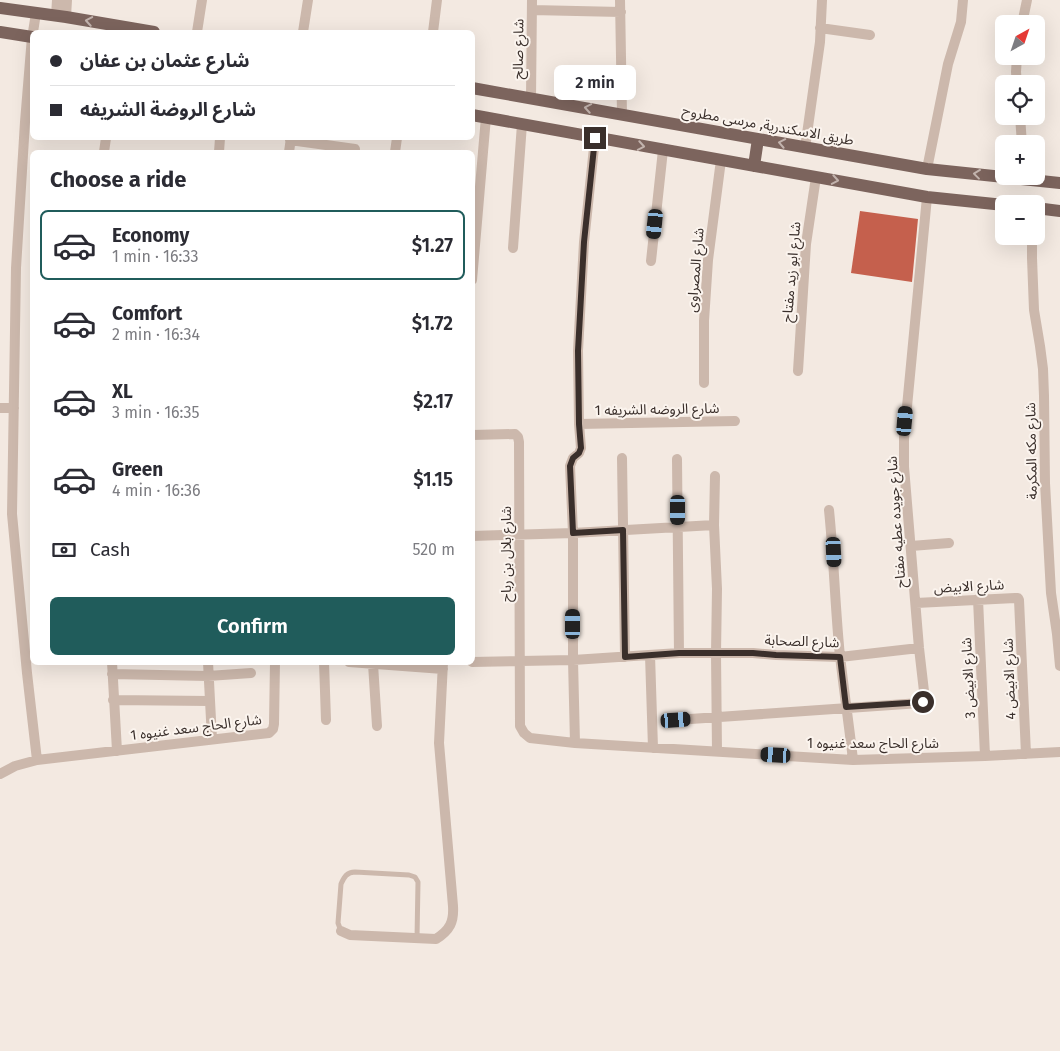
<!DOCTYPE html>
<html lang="en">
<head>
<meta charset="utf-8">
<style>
	body { margin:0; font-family:"Fira Sans","Noto Sans Arabic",sans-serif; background:#f2f2f3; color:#2b2b33; height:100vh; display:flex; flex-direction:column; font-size:19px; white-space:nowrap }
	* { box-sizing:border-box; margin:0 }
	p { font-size:16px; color:#7c7c81 }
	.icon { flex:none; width:28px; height:28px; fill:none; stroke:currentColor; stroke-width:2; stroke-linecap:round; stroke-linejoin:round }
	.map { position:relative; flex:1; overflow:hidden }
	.side { position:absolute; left:30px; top:150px; width:445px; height:515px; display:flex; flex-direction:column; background:#fff; border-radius:8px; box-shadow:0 5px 20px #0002 }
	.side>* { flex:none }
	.hud { position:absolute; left:30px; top:30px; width:445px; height:110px; border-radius:8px; box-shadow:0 5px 20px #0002; display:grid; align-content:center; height:110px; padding:0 20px; background:#fff }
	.needle { width:32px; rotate:40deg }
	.fabs { position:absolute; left:995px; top:15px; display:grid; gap:10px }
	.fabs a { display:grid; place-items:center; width:50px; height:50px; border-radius:8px; background:#fff; box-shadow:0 5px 20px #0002; font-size:25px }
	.end { position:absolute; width:22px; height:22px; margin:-11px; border:6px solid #3a2f2b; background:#fff; box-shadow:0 0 0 2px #fff }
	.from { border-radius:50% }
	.bubble { position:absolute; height:35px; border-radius:8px; background:#fff; box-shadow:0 5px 20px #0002; font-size:16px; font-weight:600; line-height:35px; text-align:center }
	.car { position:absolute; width:15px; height:30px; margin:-15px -8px; border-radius:6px; box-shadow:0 0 4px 1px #0007; background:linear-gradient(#222 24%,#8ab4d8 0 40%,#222 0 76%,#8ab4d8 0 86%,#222 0) }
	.hud b { display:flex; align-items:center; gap:18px; height:48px; font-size:19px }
	.hud b+b { border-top:1px solid #e1e1e2 }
	.hud i { width:12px; height:12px; background:#2b2b33 }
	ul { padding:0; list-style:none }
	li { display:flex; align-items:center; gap:15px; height:70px; margin:0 10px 8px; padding:0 10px; border:2px solid transparent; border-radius:8px }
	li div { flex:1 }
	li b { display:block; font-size:19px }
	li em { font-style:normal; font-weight:600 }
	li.on { border-color:#205c5b }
	li>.icon { width:45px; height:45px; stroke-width:1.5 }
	h2 { padding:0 20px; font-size:22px; line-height:60px }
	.pay { display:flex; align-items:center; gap:12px; height:55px; padding:0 20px; font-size:19px }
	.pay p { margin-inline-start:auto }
	.cta { display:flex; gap:10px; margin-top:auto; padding:10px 20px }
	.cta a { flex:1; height:58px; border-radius:8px; background:#205c5b; color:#fff; font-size:20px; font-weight:600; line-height:58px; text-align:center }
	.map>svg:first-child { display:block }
	.building { fill:#c5604d }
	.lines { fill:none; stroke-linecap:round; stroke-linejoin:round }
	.service { stroke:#ccb8ac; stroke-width:5 }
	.minor { stroke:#ccb8ac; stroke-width:10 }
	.primary { stroke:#7c645d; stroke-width:12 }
	.oneway { stroke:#c2b3ad }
	.route { stroke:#3a2f2b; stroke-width:6 }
	.labels { text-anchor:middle; stroke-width:4; stroke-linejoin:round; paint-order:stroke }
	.street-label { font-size:14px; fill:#3a2f2b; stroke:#fbf4ee }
</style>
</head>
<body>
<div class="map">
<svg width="1060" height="1051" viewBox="0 0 1060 1051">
	<rect width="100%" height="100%" fill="#f3e9e1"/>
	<path class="building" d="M860,211L918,219L912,282L851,273Z"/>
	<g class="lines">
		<path class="service" d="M341,931L338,923L341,884C344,877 347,872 355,872L409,875L415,877L418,882L417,938"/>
		<path class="minor" d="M620,0L622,114
			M532,10L621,12
			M56,16L57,0
			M66,17L67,0
			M1022,24L1027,0
			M820,28L870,35
			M33,32L36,13
			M197,32L202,0
			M303,32L308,0
			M433,32L437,0
			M32,37L25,122L16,268L12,514L27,673L37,760
			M1017,84L1016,72L1017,56
			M531,98L532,0
			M1020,116L1022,144
			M290,140L355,149
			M805,148L820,42L822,0
			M104,152L106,138
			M219,152L220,138
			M289,152L291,138
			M395,152L397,138
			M927,169L948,64L961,22L963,0
			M1032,236V258L1034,310L1040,346L1043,369L1044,396L1045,483L1051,593L1057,634L1060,666
			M513,248L522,124
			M651,261L663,150
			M472,280L486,117
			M798,371L806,244L816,177
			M704,383V321L708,260L721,160
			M0,408H14
			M579,424L735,421
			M472,435L515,434L518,437L519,442L520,726L524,733L530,738L575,743L853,760L985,756L1060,752
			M622,458L625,657
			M677,459L679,653
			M715,476L714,525L717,589L716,653L717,752
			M829,510C834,559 835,608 840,656C844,691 849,725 853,760
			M472,536L573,533L714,525
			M911,546L949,543
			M978,599L985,756
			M916,603L1015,598H1018L1019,600L1026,754
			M650,655L653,748
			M112,662L117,751
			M208,662L212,739
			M324,662L326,720
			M349,662L443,669
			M472,662L573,660L679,653H753L776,655L840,657L919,648
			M373,664L377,726
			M112,674L208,676L251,673
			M113,700L209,701
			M676,720L920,703L923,702L925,700L919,648L904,467V438L927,197
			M575,743L573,660V533L570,466L573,458L579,453L581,448L579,424L578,351L584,242L595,138
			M0,774L15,766L37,760L269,733L273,729L274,724L275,662
			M341,931L350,935L436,939C450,930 454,922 453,906L439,743L443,662"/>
		<path class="primary" d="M0,8L66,17L154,32
			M0,32L32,37
			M472,88L927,169L1060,183
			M472,115L927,197L1004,205
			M754,166L758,139
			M1036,208L1060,211"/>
	</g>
	<defs><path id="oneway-chevron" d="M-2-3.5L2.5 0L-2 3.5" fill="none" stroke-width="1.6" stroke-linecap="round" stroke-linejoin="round" transform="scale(1.25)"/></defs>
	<g class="oneway">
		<use href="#oneway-chevron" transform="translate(89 21) rotate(-170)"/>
		<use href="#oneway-chevron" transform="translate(588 108) rotate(-170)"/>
		<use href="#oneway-chevron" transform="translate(782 143) rotate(-169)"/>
		<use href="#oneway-chevron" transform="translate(641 146) rotate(10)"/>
		<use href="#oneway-chevron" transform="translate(977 174) rotate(-173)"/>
		<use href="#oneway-chevron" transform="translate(835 180) rotate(10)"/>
	</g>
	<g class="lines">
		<path class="route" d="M595,138L584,242L578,351L579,424L581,448L579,453L573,458L570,466L573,533L623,530L625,657L679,653H753L776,655L840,657L846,707L923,702"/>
	</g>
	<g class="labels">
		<g class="street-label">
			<text transform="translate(518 49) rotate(-89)" y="5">شارع صالح</text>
			<text transform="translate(768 125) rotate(10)" y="5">طريق الاسكندرية, مرسى مطروح</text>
			<text transform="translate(695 270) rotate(-85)" y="5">شارع المصراوى</text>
			<text transform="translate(791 272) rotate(-85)" y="5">شارع ابو زيد مفتاح</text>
			<text transform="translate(657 409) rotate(-1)" y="5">شارع الروضه الشريفه 1</text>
			<text transform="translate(1031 451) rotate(-91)" y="5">شارع مكه المكرمة</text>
			<text transform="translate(896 522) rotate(-94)" y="5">شارع جويده عطيه مفتاح</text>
			<text transform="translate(506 554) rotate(-90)" y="5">شارع بلال بن رباح</text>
			<text transform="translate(969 586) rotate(-3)" y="5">شارع الابيض</text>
			<text transform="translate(802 641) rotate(2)" y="5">شارع الصحابة</text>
			<text transform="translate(968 678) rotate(-93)" y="5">شارع الابيض 3</text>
			<text transform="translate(1009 679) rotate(-92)" y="5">شارع الابيض 4</text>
			<text transform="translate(196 727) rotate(-7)" y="5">شارع الحاج سعد غنيوه 1</text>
			<text x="873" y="748">شارع الحاج سعد غنيوه 1</text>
		</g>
	</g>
</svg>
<div class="fabs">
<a><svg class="needle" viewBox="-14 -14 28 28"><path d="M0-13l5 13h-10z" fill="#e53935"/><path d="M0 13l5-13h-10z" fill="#7c7c81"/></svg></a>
<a><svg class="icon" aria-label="locate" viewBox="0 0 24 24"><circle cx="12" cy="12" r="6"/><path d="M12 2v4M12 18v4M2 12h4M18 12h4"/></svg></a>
<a>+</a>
<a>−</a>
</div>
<i class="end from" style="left:923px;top:702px"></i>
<i class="end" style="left:595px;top:138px"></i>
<div class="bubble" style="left:554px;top:65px;width:82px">2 min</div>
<i class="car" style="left:655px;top:224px;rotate:186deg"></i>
<i class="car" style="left:905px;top:421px;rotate:5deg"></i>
<i class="car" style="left:678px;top:510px;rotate:180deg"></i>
<i class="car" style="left:834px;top:552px;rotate:177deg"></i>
<i class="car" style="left:573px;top:624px;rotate:0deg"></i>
<i class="car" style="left:676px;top:720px;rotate:86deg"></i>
<i class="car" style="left:776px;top:755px;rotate:273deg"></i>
<div class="hud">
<b><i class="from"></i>شارع عثمان بن عفان</b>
<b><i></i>شارع الروضة الشريفه</b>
</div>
<section class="side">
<h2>Choose a ride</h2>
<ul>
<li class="on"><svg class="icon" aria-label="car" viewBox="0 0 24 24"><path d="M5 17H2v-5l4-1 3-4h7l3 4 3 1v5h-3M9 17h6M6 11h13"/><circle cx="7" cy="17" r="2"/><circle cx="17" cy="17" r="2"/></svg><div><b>Economy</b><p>1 min · 16:33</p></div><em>$1.27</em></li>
<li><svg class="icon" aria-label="car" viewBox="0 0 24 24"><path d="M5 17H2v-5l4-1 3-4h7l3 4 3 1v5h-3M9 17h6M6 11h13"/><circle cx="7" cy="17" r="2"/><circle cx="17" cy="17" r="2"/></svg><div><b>Comfort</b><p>2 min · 16:34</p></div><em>$1.72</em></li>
<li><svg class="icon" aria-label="car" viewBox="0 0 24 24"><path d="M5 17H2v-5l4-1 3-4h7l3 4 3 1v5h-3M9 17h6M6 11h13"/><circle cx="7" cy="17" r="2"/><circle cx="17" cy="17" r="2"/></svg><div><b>XL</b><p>3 min · 16:35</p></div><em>$2.17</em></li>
<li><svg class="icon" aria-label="car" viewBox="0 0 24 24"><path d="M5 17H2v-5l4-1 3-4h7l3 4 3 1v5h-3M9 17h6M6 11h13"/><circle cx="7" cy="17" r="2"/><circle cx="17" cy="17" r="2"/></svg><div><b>Green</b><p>4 min · 16:36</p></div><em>$1.15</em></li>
</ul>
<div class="pay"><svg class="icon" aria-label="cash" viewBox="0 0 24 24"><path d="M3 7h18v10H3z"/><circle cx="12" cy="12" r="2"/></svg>Cash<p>520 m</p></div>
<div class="cta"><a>Confirm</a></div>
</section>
</div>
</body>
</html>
